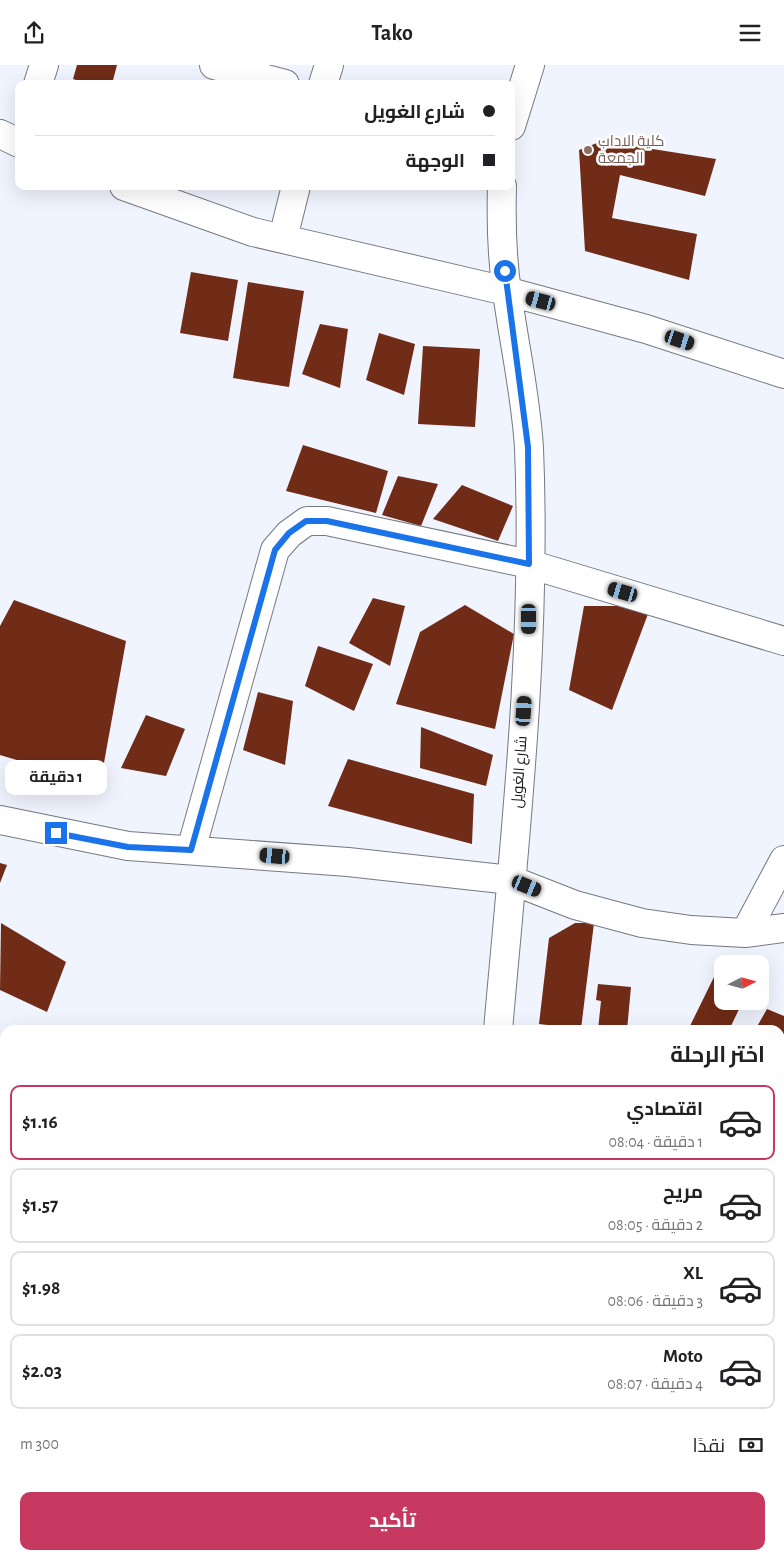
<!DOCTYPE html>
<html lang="ar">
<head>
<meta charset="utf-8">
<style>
	body { margin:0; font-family:"Alegreya Sans",Cairo,sans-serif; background:#f2f2f2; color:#202124; direction:rtl; height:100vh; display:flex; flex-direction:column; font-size:19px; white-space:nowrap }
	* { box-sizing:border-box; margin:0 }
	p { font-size:16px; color:#757577 }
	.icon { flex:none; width:28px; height:28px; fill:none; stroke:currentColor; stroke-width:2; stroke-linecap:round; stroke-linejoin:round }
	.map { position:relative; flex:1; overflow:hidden; direction:ltr }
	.sheet { position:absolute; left:0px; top:960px; width:785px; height:535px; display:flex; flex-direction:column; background:#fff; border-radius:15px 15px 0 0; box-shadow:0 5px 20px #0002; direction:rtl }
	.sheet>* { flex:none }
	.guide { position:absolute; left:15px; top:15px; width:500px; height:110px; border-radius:10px; box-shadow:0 5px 20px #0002; direction:rtl; display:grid; align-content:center; height:110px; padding:0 20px; background:#fff }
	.needle { width:32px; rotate:84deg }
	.buttons { position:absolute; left:714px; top:890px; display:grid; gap:10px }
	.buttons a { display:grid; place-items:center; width:55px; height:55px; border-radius:10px; background:#fff; box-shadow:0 5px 20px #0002; font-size:25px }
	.end { position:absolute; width:22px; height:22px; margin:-11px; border:6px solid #1a73e8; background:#fff; box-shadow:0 0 0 2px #fff }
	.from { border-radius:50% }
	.bubble { position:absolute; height:35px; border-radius:10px; background:#fff; box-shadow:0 5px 20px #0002; font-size:16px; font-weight:700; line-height:35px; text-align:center; direction:rtl }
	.car { position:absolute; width:15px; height:30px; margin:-15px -8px; border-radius:6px; box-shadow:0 0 4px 1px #0007; background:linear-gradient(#222 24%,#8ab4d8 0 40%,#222 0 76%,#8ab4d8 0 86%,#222 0) }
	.guide b { display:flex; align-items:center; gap:18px; height:48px; font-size:19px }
	.guide b+b { border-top:1px solid #e0e0e0 }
	.guide i { width:12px; height:12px; background:#202124 }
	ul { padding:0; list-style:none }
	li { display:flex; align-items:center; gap:15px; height:75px; margin:0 10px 8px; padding:0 10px; border:2px solid #e0e0e0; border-radius:10px }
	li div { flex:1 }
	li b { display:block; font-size:19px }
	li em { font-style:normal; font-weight:700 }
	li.active { border-color:#c63860 }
	li>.icon { width:45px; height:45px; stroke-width:1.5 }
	h2 { padding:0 20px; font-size:22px; line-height:60px }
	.pay { display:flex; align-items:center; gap:12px; height:55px; padding:0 20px; font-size:19px }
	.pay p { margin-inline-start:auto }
	.action { display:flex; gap:10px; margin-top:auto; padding:10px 20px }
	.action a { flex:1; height:58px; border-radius:10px; background:#c63860; color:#fff; font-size:20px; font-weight:700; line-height:58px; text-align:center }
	header { display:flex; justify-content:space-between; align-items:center; height:65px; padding:0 20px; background:#fff; font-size:22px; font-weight:700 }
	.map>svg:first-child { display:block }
	.green { fill:#bfdb93 }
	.building { fill:#702c16 }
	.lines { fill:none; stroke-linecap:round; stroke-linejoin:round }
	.minor-casing { stroke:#757981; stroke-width:30 }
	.minor { stroke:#fff; stroke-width:28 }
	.route { stroke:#1a73e8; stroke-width:6 }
	.education-dot { fill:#8d6e63; stroke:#fff; stroke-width:2 }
	.labels { text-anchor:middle; stroke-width:5; stroke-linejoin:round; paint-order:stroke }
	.education-label { font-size:15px; fill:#785e54; stroke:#fff; text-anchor:start }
	.street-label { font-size:15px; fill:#131518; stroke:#fff }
</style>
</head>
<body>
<header><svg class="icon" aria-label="menu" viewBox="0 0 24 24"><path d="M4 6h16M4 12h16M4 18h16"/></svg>Tako<svg class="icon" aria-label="share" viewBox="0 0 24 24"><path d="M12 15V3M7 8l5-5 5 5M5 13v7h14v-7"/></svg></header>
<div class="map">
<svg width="784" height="1495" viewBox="0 0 784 1495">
	<rect width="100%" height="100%" fill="#f0f4fe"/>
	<path class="green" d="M780,1078L784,1079V1327L780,1336Z"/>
	<path class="building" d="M77,0H117L112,19H88L73,14Z
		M602,76L716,94L705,131L620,110L612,153L697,169L689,215L585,186L579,85Z
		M191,207L238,215L228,276L180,268Z
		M248,217L304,226L289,322L233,313Z
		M320,259L348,264L340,323L302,309Z
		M379,268L415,279L404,330L366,315Z
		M423,281L480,284L475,362L418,359Z
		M303,380L388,406L376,448L286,426Z
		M398,411L438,419L421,461L382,450Z
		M462,420L513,441L498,476L433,454Z
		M373,533L405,541L390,601L349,578Z
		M14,535L126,576L100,720L0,690V561Z
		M465,540L514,569L495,664L396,639L420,567Z
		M584,541H619L648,549L612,645L569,625Z
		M318,581L373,599L354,646L305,621Z
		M258,627L293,636L285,700L243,685Z
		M146,650L185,664L166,711L121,703Z
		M421,662L493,690L486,721L420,703Z
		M348,694L474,729L472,779L328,741Z
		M0,798L7,800L0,818Z
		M1,858L66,897L47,947L0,925Z
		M575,858H594L581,964L539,959L549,873Z
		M714,912L722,916V936H743L729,965H688Z
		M598,919L631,922L627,965H598L601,936L596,935Z
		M767,944L784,951V1011L780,1009V965H755Z
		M780,1013L784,1015V1032L780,1041Z
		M0,1046H5L3,1080L0,1079Z
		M5,1085V1142L0,1140V1097Z
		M0,1242L5,1244L1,1270H0Z
		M117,1490H148L147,1495H129Z
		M175,1490H198L215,1494L173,1495Z
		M223,1490H275L277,1491L274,1495H232Z
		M313,1490H390L388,1495H311Z"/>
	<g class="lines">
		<defs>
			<path id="minor" d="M214,0L285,19
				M38,19L44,0
				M323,19L329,0
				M511,61L530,0
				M0,69L19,78
				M124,121L253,167L506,226L646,264L784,309
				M283,173L296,121
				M0,755L128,781L348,797L511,815L575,840L642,858L691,865L745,868L784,863
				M191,785L275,485L289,469L307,456H327L529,499L784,576
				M745,868L784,795
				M498,965C515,772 537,577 529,383C526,331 514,279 507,227C502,193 501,156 502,121
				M0,1210L5,1212
				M0,1373L3,1374
				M722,1490L732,1495
				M424,1495L425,1490
				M680,1495L683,1490"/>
		</defs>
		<use href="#minor" class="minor-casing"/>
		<use href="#minor" class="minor"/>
	</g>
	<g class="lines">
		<path class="route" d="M56,768L128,782L191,785L275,485L289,468L306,456H327L529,499L528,382L505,206"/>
	</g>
	<circle class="education-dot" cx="588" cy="85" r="5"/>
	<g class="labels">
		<g class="education-label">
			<text x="598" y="81">كلية اﻻداب<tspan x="598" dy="17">الجمعة</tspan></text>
		</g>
		<g class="street-label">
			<text transform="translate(519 707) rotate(-86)" y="5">شارع الغويل</text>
		</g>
	</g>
</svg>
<div class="buttons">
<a><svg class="needle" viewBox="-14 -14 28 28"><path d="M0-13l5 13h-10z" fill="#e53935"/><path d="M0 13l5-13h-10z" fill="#757577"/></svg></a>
</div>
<i class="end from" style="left:505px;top:206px"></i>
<i class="end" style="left:56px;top:768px"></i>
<div class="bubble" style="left:5px;top:695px;width:102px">1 دقيقة</div>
<i class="car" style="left:541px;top:236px;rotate:285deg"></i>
<i class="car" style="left:680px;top:275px;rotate:108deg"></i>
<i class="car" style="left:623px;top:527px;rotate:286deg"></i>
<i class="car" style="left:529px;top:554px;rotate:180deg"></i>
<i class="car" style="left:524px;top:646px;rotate:4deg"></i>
<i class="car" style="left:275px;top:791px;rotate:275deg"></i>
<i class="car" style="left:527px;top:821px;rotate:112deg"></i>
<div class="guide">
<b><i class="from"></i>شارع الغويل</b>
<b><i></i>الوجهة</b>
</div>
<section class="sheet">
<h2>اختر الرحلة</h2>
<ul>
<li class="active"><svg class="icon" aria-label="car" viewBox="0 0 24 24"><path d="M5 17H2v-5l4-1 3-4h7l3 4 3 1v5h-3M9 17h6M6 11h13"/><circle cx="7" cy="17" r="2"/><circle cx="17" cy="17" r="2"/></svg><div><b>اقتصادي</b><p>1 دقيقة · 08:04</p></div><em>$1.16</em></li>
<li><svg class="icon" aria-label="car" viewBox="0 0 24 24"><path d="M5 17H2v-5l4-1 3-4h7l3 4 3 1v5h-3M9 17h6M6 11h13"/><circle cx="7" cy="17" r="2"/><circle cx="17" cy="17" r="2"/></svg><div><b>مريح</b><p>2 دقيقة · 08:05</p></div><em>$1.57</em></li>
<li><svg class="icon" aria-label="car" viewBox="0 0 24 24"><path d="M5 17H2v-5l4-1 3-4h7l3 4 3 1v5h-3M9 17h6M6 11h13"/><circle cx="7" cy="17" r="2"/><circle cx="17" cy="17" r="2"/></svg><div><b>XL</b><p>3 دقيقة · 08:06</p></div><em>$1.98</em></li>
<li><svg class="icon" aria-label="car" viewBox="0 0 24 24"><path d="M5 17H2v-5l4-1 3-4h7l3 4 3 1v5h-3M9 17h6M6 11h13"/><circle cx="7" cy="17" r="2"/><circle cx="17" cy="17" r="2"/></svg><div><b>Moto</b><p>4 دقيقة · 08:07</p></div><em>$2.03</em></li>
</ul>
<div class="pay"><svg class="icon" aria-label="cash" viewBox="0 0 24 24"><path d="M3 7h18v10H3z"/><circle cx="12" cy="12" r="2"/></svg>نقدًا<p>300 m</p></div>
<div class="action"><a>تأكيد</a></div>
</section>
</div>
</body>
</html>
